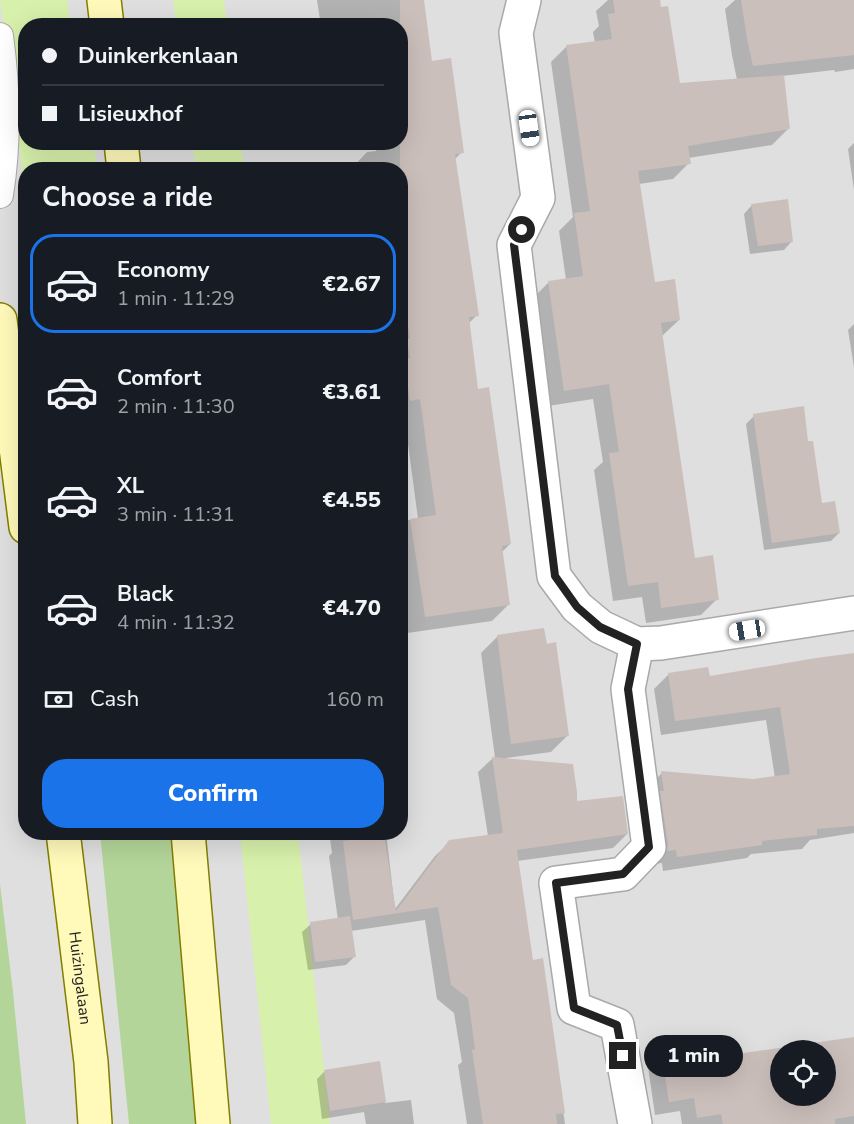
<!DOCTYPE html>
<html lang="en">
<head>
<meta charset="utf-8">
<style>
	body { margin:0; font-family:"Nunito Sans",sans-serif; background:#242831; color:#f1f3f6; height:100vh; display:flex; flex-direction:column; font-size:22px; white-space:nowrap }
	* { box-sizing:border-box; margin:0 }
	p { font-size:20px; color:#9ea1a6 }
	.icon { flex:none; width:33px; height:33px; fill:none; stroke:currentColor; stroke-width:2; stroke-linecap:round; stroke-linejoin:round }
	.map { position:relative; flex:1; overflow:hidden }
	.details { position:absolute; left:18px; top:162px; width:390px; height:678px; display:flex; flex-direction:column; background:#171b24; border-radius:24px; box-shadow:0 6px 24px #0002 }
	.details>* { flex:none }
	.banner { position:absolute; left:18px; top:18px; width:390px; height:132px; border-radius:24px; box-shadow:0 6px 24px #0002; display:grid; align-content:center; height:132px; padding:0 24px; background:#171b24 }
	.buttons { position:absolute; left:770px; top:1040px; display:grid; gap:12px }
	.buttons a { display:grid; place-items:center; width:66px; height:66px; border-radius:50%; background:#171b24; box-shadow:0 6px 24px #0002; font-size:30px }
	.end { position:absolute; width:27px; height:27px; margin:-14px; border:8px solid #222; background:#fff; box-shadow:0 0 0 3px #fff }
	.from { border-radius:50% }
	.bubble { position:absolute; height:42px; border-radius:21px; background:#171b24; box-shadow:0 6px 24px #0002; font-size:20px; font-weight:800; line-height:42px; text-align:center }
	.car { position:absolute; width:18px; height:36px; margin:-18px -9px; border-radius:8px; box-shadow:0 0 4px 2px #0007; background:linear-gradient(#fff 24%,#345 0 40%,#fff 0 76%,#345 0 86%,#fff 0) }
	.banner b { display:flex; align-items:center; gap:21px; height:57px; font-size:22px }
	.banner b+b { border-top:2px solid #363941 }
	.banner i { width:15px; height:15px; background:#f1f3f6 }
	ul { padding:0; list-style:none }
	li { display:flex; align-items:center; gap:18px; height:99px; margin:0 12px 9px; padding:0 12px; border:3px solid transparent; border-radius:24px }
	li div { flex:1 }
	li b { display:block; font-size:22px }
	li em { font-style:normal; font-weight:800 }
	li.selected { border-color:#1a73e8 }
	li>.icon { width:54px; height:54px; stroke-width:1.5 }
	h2 { padding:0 24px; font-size:27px; line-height:72px }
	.pay { display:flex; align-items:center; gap:15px; height:66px; padding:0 24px; font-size:22px }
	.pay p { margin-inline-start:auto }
	.primary-button { display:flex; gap:12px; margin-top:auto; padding:12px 24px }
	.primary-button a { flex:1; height:69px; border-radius:24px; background:#1a73e8; color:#fff; font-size:24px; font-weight:800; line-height:69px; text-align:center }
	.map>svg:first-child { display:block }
	.residential { fill:#e0dfdf; fill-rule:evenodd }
	.grass { fill:#d7f0ab }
	.forest { fill:#b3d599 }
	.shadow { fill:#0003; fill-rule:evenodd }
	.building { fill:#cbbfbb; fill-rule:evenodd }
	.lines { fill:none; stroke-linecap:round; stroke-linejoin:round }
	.lane-casing { stroke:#a9a9a9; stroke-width:28 }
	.street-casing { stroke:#a9a9a9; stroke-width:36 }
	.secondary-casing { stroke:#827e00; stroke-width:36 }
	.lane { stroke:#fff; stroke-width:26 }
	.street { stroke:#fff; stroke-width:33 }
	.secondary { stroke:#fff9ba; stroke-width:33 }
	.route { stroke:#222; stroke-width:8 }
	.labels { text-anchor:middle; stroke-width:4.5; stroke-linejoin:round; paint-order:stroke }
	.street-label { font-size:16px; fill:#222; stroke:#fff }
</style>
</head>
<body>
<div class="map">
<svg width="854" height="1124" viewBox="0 0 854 1124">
	<rect width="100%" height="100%" fill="#f3eee8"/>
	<path class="residential" d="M0,0H854V1124H0ZM26,26H400V142H26ZM26,170H400V832H26ZM780,1050H825V1095H780Z"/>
	<path class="grass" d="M0,0H67L71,25L26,26V142L93,143L98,169L26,170L25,192Z
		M173,0H224L227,25H176Z
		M193,143H241L244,169H195Z
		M240,833H298L330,1124H271Z"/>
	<path class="forest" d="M100,833H176L198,1124H129Z
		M0,884L13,992L26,1124H0Z"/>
	<path class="shadow" d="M317,0H423L431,63L462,152L454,160L477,315L468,324L477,390L510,544L502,552L508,605L492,621L400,634V521L418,519L404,414L400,415V170L351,169L367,152L376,151L375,142H400V26H321Z
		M608,0H658L678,84L737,80L732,55L725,9L735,0H854V69L835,72L834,70L782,76L788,129L772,145L688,158L689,163L673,179L639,184L653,284L679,320L662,336L694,560L717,599L701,615L646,623L642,597L613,601L594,470L603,462L593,399L548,406L532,299L548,283L566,280L559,231L573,217L551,62L567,46L595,43L593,32L599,26L596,11Z
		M854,143V190L848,149Z
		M752,205L792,241L784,250L750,254L744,214Z
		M854,324V367L848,330Z
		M754,416L807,443L820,504L839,533L831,541L764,550L746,424Z
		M498,636L568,735L551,752L506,758V759L627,834L613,848L517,861L532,962L542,960L565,1124H467L458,1065L462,1062L454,1013L437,999L425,920L351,931L354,957L346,965L308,970L302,932L311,924L338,920L329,856L332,853L329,832H386L395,909L435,856L450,842L488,836L478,772L493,758H495L481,653Z
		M854,654V833L810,840L802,849L751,854L747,858L663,871L662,863L654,864L648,787L662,773L753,781L775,778L766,720L661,735L654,689L668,675L709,677Z
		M854,1038V1124H682L680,1111L655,1115L647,1060L661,1046L702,1060ZM780,1050H825V1095H780Z
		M379,1063L385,1103L411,1100L414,1124H366L364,1112L322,1119L317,1079L325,1071Z"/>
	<path class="building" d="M400,0H424L432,61L451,58L464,153L455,154L479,316L469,317L478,389L489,387L511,544L502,546L510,605L425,617L410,519L436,515L420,399L410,401L404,359L410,358L407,339H410L400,269Z
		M613,0H660L661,7L668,6L680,83L784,75L790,129L688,146L691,164L638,171L655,282L675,279L680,320L661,323L666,360L695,558L713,555L719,600L661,608L658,582L628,586L609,453L619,452L609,384L564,391L548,281L583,276L574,213L590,211L566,45L612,39L608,14L615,13Z
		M741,0H854V55L753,66L747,39Z
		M788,199L793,242L758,246L751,204Z
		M804,406L808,441H813L822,503L835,501L840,533L772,543L753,414Z
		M544,628L547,644L556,642L569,736L511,744L497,635Z
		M854,653V826L817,829V835L762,841V845L677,857L676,850L667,851L668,845L660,791H664L661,771L753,779L790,774L780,707L675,721L668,673L708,667L710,676L816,658Z
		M492,757L573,764L577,792V801L623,796L628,834L517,850L533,960L543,958L565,1113L556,1114L557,1124H483L472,1050L475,1049L468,998L451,985L438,907L353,920L343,841L384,835L396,911L449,840L503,833Z
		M350,916L356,957L315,962L310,922Z
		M854,1037V1116L835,1119V1124H723L721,1114L697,1118L694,1098L669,1102L660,1045L700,1039L703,1059ZM780,1050H825V1095H780Z
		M380,1061L386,1102L330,1111L324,1070Z"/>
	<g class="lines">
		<defs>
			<path id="lane" d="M0,36C7,87 8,144 0,195"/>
			<path id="street" d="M524,0L516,33L538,198L514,245L554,576L577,607L601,627L637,644L661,643L854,613
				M635,1124L617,1025L574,1008L556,883L623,874L649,847L628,689L637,644"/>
			<g id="secondary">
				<path d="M104,0L107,26"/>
				<path d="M121,142L124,170"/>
				<path d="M0,320L26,527"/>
				<path id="s1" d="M63,832L91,1062L95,1124"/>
				<path d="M188,832L213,1124"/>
			</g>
		</defs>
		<use href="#lane" class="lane-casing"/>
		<use href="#street" class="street-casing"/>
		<use href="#secondary" class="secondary-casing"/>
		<use href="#lane" class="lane"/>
		<use href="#street" class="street"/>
		<use href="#secondary" class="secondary"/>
	</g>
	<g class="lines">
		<path class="route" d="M522,230L514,245L555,576L577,607L600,627L637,644L628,689L649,847L623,874L556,883L574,1008L617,1025L623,1056"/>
	</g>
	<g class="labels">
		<g class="street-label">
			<text dy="6" stroke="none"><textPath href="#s1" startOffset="147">Huizingalaan</textPath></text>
		</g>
	</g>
</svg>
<div class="buttons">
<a><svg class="icon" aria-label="locate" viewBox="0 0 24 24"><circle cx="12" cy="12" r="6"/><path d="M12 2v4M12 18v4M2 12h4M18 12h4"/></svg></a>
</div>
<i class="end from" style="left:522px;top:230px"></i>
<i class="end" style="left:623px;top:1056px"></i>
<div class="bubble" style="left:644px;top:1035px;width:99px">1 min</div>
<i class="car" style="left:529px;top:128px;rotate:172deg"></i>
<i class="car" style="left:747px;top:630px;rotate:261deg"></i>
<div class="banner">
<b><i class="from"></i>Duinkerkenlaan</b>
<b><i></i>Lisieuxhof</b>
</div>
<section class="details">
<h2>Choose a ride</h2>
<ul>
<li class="selected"><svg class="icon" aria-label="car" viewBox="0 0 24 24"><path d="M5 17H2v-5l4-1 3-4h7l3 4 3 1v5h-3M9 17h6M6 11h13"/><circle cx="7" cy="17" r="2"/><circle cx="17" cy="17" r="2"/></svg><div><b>Economy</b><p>1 min · 11:29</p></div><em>€2.67</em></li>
<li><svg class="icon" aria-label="car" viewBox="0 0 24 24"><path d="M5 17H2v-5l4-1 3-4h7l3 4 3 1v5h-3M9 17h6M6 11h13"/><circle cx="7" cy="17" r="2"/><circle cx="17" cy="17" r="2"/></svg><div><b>Comfort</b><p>2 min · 11:30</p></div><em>€3.61</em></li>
<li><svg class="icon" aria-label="car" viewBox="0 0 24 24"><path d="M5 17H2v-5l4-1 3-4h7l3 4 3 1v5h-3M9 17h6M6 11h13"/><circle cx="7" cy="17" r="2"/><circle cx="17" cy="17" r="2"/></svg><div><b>XL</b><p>3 min · 11:31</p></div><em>€4.55</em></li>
<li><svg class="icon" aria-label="car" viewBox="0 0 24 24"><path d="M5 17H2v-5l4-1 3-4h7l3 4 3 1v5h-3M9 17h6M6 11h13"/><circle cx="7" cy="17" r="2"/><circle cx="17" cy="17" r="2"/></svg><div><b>Black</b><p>4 min · 11:32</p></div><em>€4.70</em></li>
</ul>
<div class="pay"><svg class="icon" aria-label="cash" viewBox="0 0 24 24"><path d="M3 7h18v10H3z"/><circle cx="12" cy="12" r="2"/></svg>Cash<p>160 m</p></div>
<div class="primary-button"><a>Confirm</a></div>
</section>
</div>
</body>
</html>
